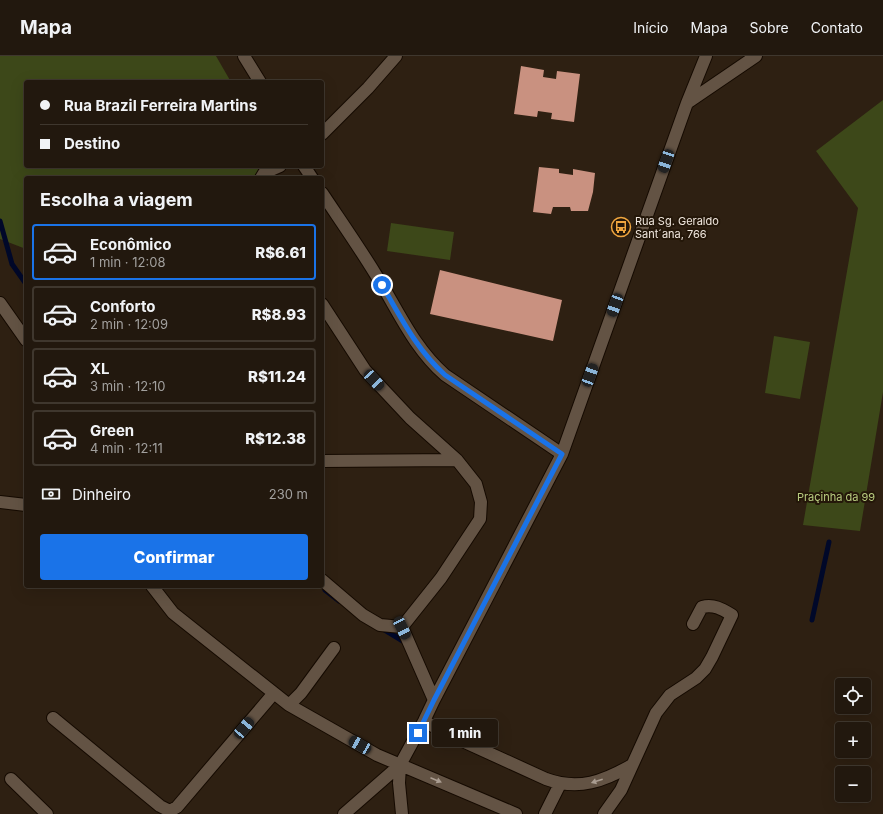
<!DOCTYPE html>
<html lang="pt">
<head>
<meta charset="utf-8">
<style>
	body { margin:0; font-family:Inter,sans-serif; background:#2a2117; color:#f1f3f6; height:100vh; display:flex; flex-direction:column; font-size:15px; white-space:nowrap }
	* { box-sizing:border-box; margin:0 }
	p { font-size:13px; color:#a2a09e }
	.icon { flex:none; width:22px; height:22px; fill:none; stroke:currentColor; stroke-width:2; stroke-linecap:round; stroke-linejoin:round }
	.map { position:relative; flex:1; overflow:hidden }
	.sheet { position:absolute; left:24px; top:120px; width:300px; height:412px; display:flex; flex-direction:column; background:#22180e; border-radius:4px; box-shadow:0 4px 16px #0002,0 0 0 1px #3f372e }
	.sheet>* { flex:none }
	.banner { position:absolute; left:24px; top:24px; width:300px; height:88px; border-radius:4px; box-shadow:0 4px 16px #0002,0 0 0 1px #3f372e; display:grid; align-content:center; height:88px; padding:0 16px; background:#22180e }
	.fabs { position:absolute; left:835px; top:622px; display:grid; gap:8px }
	.fabs a { display:grid; place-items:center; width:36px; height:36px; border-radius:4px; background:#22180e; box-shadow:0 4px 16px #0002,0 0 0 1px #3f372e; font-size:20px }
	.end { position:absolute; width:18px; height:18px; margin:-9px; border:5px solid #1a73e8; background:#fff; box-shadow:0 0 0 2px #fff }
	.from { border-radius:50% }
	.bubble { position:absolute; height:28px; border-radius:4px; background:#22180e; box-shadow:0 4px 16px #0002,0 0 0 1px #3f372e; font-size:13px; font-weight:800; line-height:28px; text-align:center }
	.car { position:absolute; width:12px; height:24px; margin:-12px -6px; border-radius:5px; box-shadow:0 0 3px 1px #0007; background:linear-gradient(#222 24%,#8ab4d8 0 40%,#222 0 76%,#8ab4d8 0 86%,#222 0) }
	.banner b { display:flex; align-items:center; gap:14px; height:38px; font-size:15px }
	.banner b+b { border-top:1px solid #3f372e }
	.banner i { width:10px; height:10px; background:#f1f3f6 }
	ul { padding:0; list-style:none }
	li { display:flex; align-items:center; gap:12px; height:56px; margin:0 8px 6px; padding:0 8px; border:2px solid #3f372e; border-radius:4px }
	li div { flex:1 }
	li b { display:block; font-size:15px }
	li em { font-style:normal; font-weight:800 }
	li.active { border-color:#1a73e8 }
	li>.icon { width:36px; height:36px; stroke-width:1.5 }
	h2 { padding:0 16px; font-size:18px; line-height:48px }
	.pay { display:flex; align-items:center; gap:10px; height:44px; padding:0 16px; font-size:15px }
	.pay p { margin-inline-start:auto }
	.action { display:flex; gap:8px; margin-top:auto; padding:8px 16px }
	.action a { flex:1; height:46px; border-radius:4px; background:#1a73e8; color:#fff; font-size:16px; font-weight:800; line-height:46px; text-align:center }
	header { display:flex; align-items:center; gap:24px; box-sizing:border-box; height:56px; padding:0 20px; background:#22180e; border-bottom:1px solid #3f372e }
	header strong { font-size:19px }
	nav { display:flex; gap:22px; margin-inline-start:auto; font-size:14px }
	.map>svg:first-child { display:block }
	.green { fill:#3d4819 }
	.lines { fill:none; stroke-linecap:round; stroke-linejoin:round }
	.stream { stroke:#000829; stroke-width:5 }
	.building { fill:#c99180 }
	.minor-casing { stroke:#150a01; stroke-width:14 }
	.minor { stroke:#635344; stroke-width:12 }
	.oneway { fill:#aa9d91 }
	.route { stroke:#1a73e8; stroke-width:5 }
	.labels { text-anchor:middle; stroke-width:4; stroke-linejoin:round; paint-order:stroke }
	.poi-label { font-size:11px; fill:#f0e7de; stroke:#241709; text-anchor:start }
	.park-label { font-size:11px; fill:#b9cd80; stroke:#241709 }
</style>
</head>
<body>
<header>
<strong>Mapa</strong>
<nav><a>Início</a><a>Mapa</a><a>Sobre</a><a>Contato</a></nav>
</header>
<div class="map">
<svg width="883" height="758" viewBox="0 0 883 758">
	<rect width="100%" height="100%" fill="#2e2012"/>
	<path class="green" d="M0,0H216L231,26H26V110H268L254,122H26V193L0,183Z
		M883,44V336L860,475L803,469L858,152L816,95Z
		M391,167L454,176L450,204L387,195Z
		M774,280L810,286L800,343L765,337Z"/>
	<g class="lines">
		<path class="stream" d="M0,165L12,208L26,228
			M325,534L339,545
			M812,564L829,486
			M383,573L406,587"/>
	</g>
	<path class="building" d="M521,10L544,14L543,21L556,23L557,15L580,18L574,66L551,63L552,57L538,55L537,61L514,58Z
		M539,111L559,113V117L573,119V113L595,117L593,136L588,155H571L570,151H553L551,158L533,156Z
		M440,214L562,244L553,285L430,258Z"/>
	<g class="lines">
		<defs>
			<path id="minor" d="M244,0L260,26
				M687,47L756,0
				M322,78L368,32L396,0
				M304,110L312,122
				M261,122L264,117L280,110
				M322,137C340,164 359,191 376,219C398,254 413,291 445,319L562,398
				M0,247L26,284
				M322,248L365,314L410,362L457,404L476,428L481,446L480,463L441,522L402,571L380,569L363,559L322,524
				M322,405L457,404
				M0,446L26,449
				M152,530L173,557L289,649L377,699L516,758
				M402,571L434,644
				M289,649L301,637L334,592
				M53,662L160,750L170,755L177,751L274,637
				M424,665L445,677L546,723C579,735 604,725 632,709
				M400,709L399,727L402,758
				M11,723L47,758
				M344,758L400,709L424,665L434,644L562,398L687,47L706,0
				M545,758L560,728
				M604,758L621,734L656,657L670,639L696,622L705,613L712,601L732,559C722,553 714,548 702,551L693,568"/>
		</defs>
		<use href="#minor" class="minor-casing"/>
		<use href="#minor" class="minor"/>
	</g>
	<defs><path id="oneway-solid" d="M-6-.8H1V-3.2L6.5 0L1 3.2V.8H-6Z"/></defs>
	<g class="oneway">
		<use href="#oneway-solid" transform="translate(436 724) rotate(23)"/>
		<use href="#oneway-solid" transform="translate(597 725) rotate(162)"/>
	</g>
	<g class="lines">
		<path class="route" d="M382,229C401,262 417,294 445,319L562,398L434,644L418,677"/>
	</g>
	<defs>
		<symbol id="bus-ring" viewBox="-11 -11 22 22"><circle r="9.5" fill="#241709" stroke="#f0a63f" stroke-width="1.5"/><path d="M-5-6H5V4H4V6H2V4H-2V6H-4V4H-5ZM-3.5-4V0h7V-4ZM-3.5 1.2v1.5H-2V1.2ZM2 1.2v1.5H3.5V1.2Z" fill="#f0a63f"/></symbol>
	</defs>
	<g fill-rule="evenodd">
		<use href="#bus-ring" x="610" y="160" width="22" height="22"/>
	</g>
	<g class="labels">
		<g class="poi-label">
			<text x="635" y="169">Rua Sg. Geraldo<tspan x="635" dy="13">Sant´ana, 766</tspan></text>
		</g>
		<g class="park-label">
			<text x="836" y="445">Praçinha da 99</text>
		</g>
	</g>
</svg>
<div class="fabs">
<a><svg class="icon" aria-label="locate" viewBox="0 0 24 24"><circle cx="12" cy="12" r="6"/><path d="M12 2v4M12 18v4M2 12h4M18 12h4"/></svg></a>
<a>+</a>
<a>−</a>
</div>
<i class="end from" style="left:382px;top:229px"></i>
<i class="end" style="left:418px;top:677px"></i>
<div class="bubble" style="left:432px;top:663px;width:66px">1 min</div>
<i class="car" style="left:666px;top:105px;rotate:199deg"></i>
<i class="car" style="left:615px;top:249px;rotate:200deg"></i>
<i class="car" style="left:590px;top:319px;rotate:20deg"></i>
<i class="car" style="left:374px;top:324px;rotate:137deg"></i>
<i class="car" style="left:402px;top:572px;rotate:154deg"></i>
<i class="car" style="left:244px;top:672px;rotate:40deg"></i>
<i class="car" style="left:360px;top:689px;rotate:300deg"></i>
<div class="banner">
<b><i class="from"></i>Rua Brazil Ferreira Martins</b>
<b><i></i>Destino</b>
</div>
<section class="sheet">
<h2>Escolha a viagem</h2>
<ul>
<li class="active"><svg class="icon" aria-label="car" viewBox="0 0 24 24"><path d="M5 17H2v-5l4-1 3-4h7l3 4 3 1v5h-3M9 17h6M6 11h13"/><circle cx="7" cy="17" r="2"/><circle cx="17" cy="17" r="2"/></svg><div><b>Econômico</b><p>1 min · 12:08</p></div><em>R$6.61</em></li>
<li><svg class="icon" aria-label="car" viewBox="0 0 24 24"><path d="M5 17H2v-5l4-1 3-4h7l3 4 3 1v5h-3M9 17h6M6 11h13"/><circle cx="7" cy="17" r="2"/><circle cx="17" cy="17" r="2"/></svg><div><b>Conforto</b><p>2 min · 12:09</p></div><em>R$8.93</em></li>
<li><svg class="icon" aria-label="car" viewBox="0 0 24 24"><path d="M5 17H2v-5l4-1 3-4h7l3 4 3 1v5h-3M9 17h6M6 11h13"/><circle cx="7" cy="17" r="2"/><circle cx="17" cy="17" r="2"/></svg><div><b>XL</b><p>3 min · 12:10</p></div><em>R$11.24</em></li>
<li><svg class="icon" aria-label="car" viewBox="0 0 24 24"><path d="M5 17H2v-5l4-1 3-4h7l3 4 3 1v5h-3M9 17h6M6 11h13"/><circle cx="7" cy="17" r="2"/><circle cx="17" cy="17" r="2"/></svg><div><b>Green</b><p>4 min · 12:11</p></div><em>R$12.38</em></li>
</ul>
<div class="pay"><svg class="icon" aria-label="cash" viewBox="0 0 24 24"><path d="M3 7h18v10H3z"/><circle cx="12" cy="12" r="2"/></svg>Dinheiro<p>230 m</p></div>
<div class="action"><a>Confirmar</a></div>
</section>
</div>
</body>
</html>
